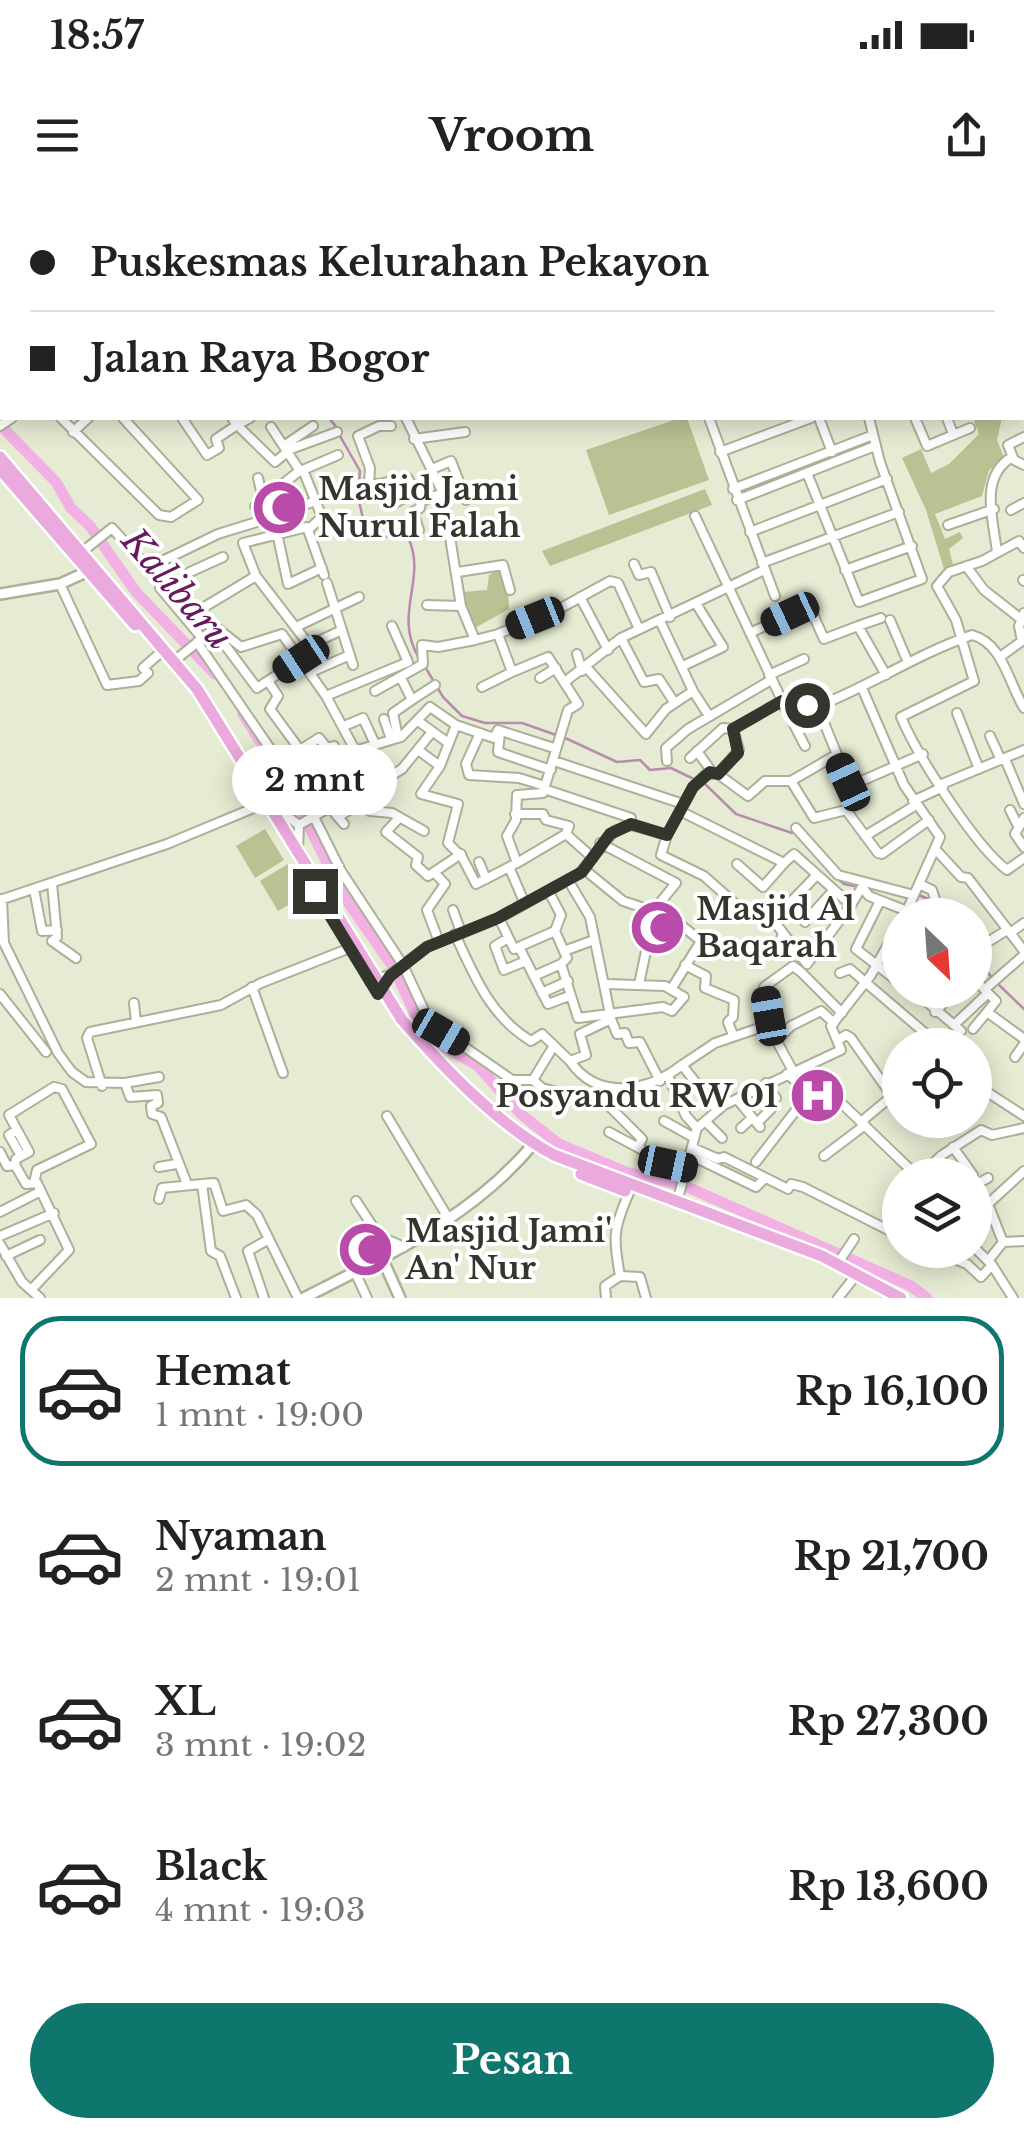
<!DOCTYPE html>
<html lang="id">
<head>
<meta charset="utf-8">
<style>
	body { margin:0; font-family:"Libre Baskerville",serif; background:#f2f2f2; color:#222; height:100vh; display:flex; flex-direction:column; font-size:38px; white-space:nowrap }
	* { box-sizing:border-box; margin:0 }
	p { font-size:32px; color:#767676 }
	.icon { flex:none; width:55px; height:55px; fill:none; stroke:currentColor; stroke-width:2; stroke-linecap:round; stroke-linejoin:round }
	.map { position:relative; height:1098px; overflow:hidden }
	.details { display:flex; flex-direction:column; background:#fff; flex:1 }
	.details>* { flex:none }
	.banner { position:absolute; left:0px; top:0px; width:1025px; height:220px; box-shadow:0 5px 25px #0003; display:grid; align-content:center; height:220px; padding:0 30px; background:#fff }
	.needle { width:65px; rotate:155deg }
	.fabs { position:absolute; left:882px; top:698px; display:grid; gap:20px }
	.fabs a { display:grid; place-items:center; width:110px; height:110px; border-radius:50%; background:#fff; box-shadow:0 5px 25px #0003; font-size:50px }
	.end { position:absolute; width:45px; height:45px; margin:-22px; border:12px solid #34362d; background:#fff; box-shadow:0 0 0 5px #fff }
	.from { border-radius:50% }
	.bubble { position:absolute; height:70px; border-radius:35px; background:#fff; box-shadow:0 5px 25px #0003; font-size:32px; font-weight:800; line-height:70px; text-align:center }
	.car { position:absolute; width:30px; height:60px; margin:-30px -15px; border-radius:12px; box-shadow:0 0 8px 2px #0007; background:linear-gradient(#222 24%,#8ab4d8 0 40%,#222 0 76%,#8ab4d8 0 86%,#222 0) }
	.banner b { display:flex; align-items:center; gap:35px; height:95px; font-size:38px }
	.banner b+b { border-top:2px solid #e0e0e0 }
	.banner i { width:25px; height:25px; background:#222 }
	ul { padding:18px 0 0; list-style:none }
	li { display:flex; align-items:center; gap:30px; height:150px; margin:0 20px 15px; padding:0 10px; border:5px solid transparent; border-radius:40px }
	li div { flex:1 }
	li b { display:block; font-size:38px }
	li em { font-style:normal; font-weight:800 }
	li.selected { border-color:#0f766e }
	li>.icon { width:90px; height:90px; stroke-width:1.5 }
	.primary-button { display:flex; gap:20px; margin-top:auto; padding:20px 30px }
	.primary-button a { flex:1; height:115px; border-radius:60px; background:#0f766e; color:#fff; font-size:40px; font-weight:800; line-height:115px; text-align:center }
	.status { display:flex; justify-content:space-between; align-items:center; height:70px; padding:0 50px; background:#fff; direction:ltr }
	.status svg { height:28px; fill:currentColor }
	header { display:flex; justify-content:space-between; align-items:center; height:130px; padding:0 30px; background:#fff; font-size:45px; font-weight:800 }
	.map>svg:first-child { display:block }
	.grass { fill:#bac293 }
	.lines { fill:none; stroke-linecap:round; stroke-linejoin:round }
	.stream { stroke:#ba8bae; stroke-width:2.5 }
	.river { stroke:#f3b0e5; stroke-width:11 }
	.minor-casing { stroke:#acb099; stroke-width:12 }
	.tertiary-casing { stroke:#acb099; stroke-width:14 }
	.trunk-casing { stroke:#fff; stroke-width:16 }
	.minor { stroke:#fff; stroke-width:8 }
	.tertiary { stroke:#fff; stroke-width:9 }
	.trunk { stroke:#eaaade; stroke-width:11 }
	.route { stroke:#34362d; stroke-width:12 }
	.labels { text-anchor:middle; stroke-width:8; stroke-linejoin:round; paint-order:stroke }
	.poi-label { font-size:32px; font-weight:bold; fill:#34362d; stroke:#fff; text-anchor:start }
	.water-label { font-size:35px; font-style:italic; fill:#661a5c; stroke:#fff }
</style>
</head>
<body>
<div class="status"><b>18:57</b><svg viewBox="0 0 49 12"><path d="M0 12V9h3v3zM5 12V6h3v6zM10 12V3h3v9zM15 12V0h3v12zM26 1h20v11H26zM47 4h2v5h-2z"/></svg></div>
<header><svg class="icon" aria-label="menu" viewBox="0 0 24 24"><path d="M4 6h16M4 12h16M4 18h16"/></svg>Vroom<svg class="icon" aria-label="share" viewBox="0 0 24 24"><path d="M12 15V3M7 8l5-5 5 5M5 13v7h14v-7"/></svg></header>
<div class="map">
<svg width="1024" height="1098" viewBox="0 0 1024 1098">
	<rect width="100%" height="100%" fill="#e6ebd3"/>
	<path class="grass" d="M680,218H687L709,280L609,315L586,250Z
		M978,218H1002L997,240L1005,260L989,270L982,296L935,314L945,339L960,332L963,338L949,349L953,364L944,369L926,310L902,258L921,249L931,273L949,264L979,234L974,221Z
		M705,289L712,305L550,366L542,351Z
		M507,365L509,409L475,428L463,407L464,392L487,390L489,375Z
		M265,629L284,660L255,678L236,646Z
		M288,664L306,695L278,711L260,681Z"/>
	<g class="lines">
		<path class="stream" d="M329,218L337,228
			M340,236L360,271L358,297L367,336L408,337C428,380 392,413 419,458
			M424,465L443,497L462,516L485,523H522L556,535
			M563,537L617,562L640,560L650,570L671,568L696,580
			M704,583L736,614L792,633
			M831,673L844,684L859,687
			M908,690L932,701
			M975,755L992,778
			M998,784L1024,809"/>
		<path class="river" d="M0,225L56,282L71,308L90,326L136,392L215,474
			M243,514L290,588L343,695L394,768L419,823L433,841L477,865L522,915L559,944L626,972L685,986L911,1086L927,1098"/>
		<defs>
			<path id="minor" d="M139,0L140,2
				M636,0L637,2
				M835,0V2
				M860,0L867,2
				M936,0L938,2
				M167,2V0
				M691,2V0
				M739,2V0
				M958,2L964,0
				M1015,2L1024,0
				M1022,54L1024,53
				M1022,94L1024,99
				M1022,128H1024
				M61,218L159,315L171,317L198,300L123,218
				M182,218L207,255L219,248L216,239L237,225L232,218
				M250,218L237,225L275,262L286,253
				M406,218L443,293L461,406L475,440L498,434L512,472L548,457L578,504L568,510L543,593L517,595L516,620L507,636L517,663
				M709,218L775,396
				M819,218L832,252
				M915,218L927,246L970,228
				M947,218L953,234
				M0,226L12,218
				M391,226H379L358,236L370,268L369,284H380L389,306L418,291
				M271,227L300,271
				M73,232L88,218
				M1024,237L1008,245L1014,260L1024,265
				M414,239L465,232
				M285,245L313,226
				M288,250L337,232
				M720,252L811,218
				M432,269L451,261L466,300
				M303,270L322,317L309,329
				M807,273L859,402L922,379L880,262L869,218
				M258,278L264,303
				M380,284L407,277L421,301L443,293
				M733,289L873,235
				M737,300L875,246
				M270,301L276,316L315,301
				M255,306L281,297L279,287L298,272L338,255
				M1011,310L1024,303
				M695,316L786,509L812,505L820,513L850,586L852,605L846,610L878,653L882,654L929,620
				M948,325L994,309
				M419,330L413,312L420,308L421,301
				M750,332L887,279
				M277,333L288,384L322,368
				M1024,348L1019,341L982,361L949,372L937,386L956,420L974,481L901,517C917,555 975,646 1007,670L1024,658
				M82,352L112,328L143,362L152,358L158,363L218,334L276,316L277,332
				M997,352C993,318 979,277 1012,257
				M762,363L899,312
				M634,364L639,375L651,372L670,417
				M966,366L984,390L1021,419
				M845,370L912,346
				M190,372L223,357
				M458,372L503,365L510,390
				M1023,380L1024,381
				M327,383L353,465
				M60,384L107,485L139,481L148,473L143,468L160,453
				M160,388L202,438
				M580,397L608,450
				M427,405L461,406
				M811,410L824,439L858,426L886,475
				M890,420L907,460
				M858,426L881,418
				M296,427L359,397
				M213,429L257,488L301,459
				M212,430L201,409L256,376
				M750,433L790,414
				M498,434L559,409L610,381L618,383L639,429
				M621,438L644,482L659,479L674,502
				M197,442L306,601L341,671L403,765L430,823L512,880H533L542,888L608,905L642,939L639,945
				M310,445L342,430
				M316,454L256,376L243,343L307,327L324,375
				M577,454L582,471
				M1000,457L1022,441L1019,426L1024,413
				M173,462L216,427L241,447L282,434L326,496L355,550
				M683,466L723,447L697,405
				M586,467L646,534L666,509L693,491L660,421
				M311,472L350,455
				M769,475L804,459
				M540,478L556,468
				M268,481L278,496L270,509L300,550L319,538L327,548L334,546L353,585L326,602
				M566,481L621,438L764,370
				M482,487L512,472
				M862,488L904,585L940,637L905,715
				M375,491L423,464L422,445L438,447L475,440
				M693,491L709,516
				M326,496L408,462L392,426
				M412,500L435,485
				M816,507C870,486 917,454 972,435C1003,443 1009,484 1024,508
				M786,509L805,546
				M957,513L979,569
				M384,519L391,539
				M418,521L447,542
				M456,525L440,566L421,594L458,604L448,643L462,657L476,684L509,667
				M344,526L363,518L375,544
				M733,529L782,501
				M480,533L466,564L469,575L519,578L545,586
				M500,533L498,552L551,570
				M990,536L1001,560
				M398,538L393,513L412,500L401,478
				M418,550L440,566
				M697,551L712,572
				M338,556L401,537L430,507L456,525L494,538L498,530L554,548
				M690,558L723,528L733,529
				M1005,559L1024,604
				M554,561L683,604
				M667,561L666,548L688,529L771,480
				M718,574L739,550L733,529
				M302,575L344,624
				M387,578L402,569L432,532
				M791,581L814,618L846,610
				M942,584L1024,550
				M850,586L923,554
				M544,589L631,618V625
				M913,601L943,587
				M1010,610L1017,624
				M680,611L784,663L794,654L851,705L862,687L869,696L907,711
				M515,614H543L546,620L569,626L566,634
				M338,617L362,602L370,611L392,613L424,631
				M399,618L386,632L418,657L416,665L428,676L461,654
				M1024,618L1015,634L1024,647
				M299,625L330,607
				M796,628L838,675L914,695
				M566,634L593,658
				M667,635L661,655L704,676L748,715
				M865,636L916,605
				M600,643L676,683L655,709L639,784
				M937,651L961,677L968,678L1024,751
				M479,662L486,679
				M517,663L566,634
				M737,664L763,687L784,663
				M513,665L509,667L525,704
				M585,670L623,701L671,717L716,753
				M434,672L445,684L427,710L439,742
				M52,683L57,737L52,741L76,758
				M919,684L932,690L940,715
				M34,689L42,731L57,730
				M549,692L561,715L555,731L567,758L561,764L578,818L663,807L672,811L684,797L665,786L607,784
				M2,699L4,743L58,853L72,872L86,882L125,883L130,897L157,895L158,903L151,906L152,914L161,917L187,984
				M0,700L167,644L268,602L299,625L298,650
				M880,701L856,749L900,783
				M453,710L461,732
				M499,718L514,749L555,731
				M805,722L832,692
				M1010,733L1024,723
				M455,734C474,776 491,817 531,841L542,834L570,861L586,855L580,834L611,819L590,717L568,680
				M508,738L495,746L504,770L526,761
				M519,747L548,804L569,796
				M975,750L1007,730
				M564,751L594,740
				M777,752L782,736
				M807,764L773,720L815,677
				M807,764L851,705
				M685,765L706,776L705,788L734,800L733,817L728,822L733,835
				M801,772L842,813
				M840,773L850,769L939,845
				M534,776L561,764
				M975,780L996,801L987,812L1024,839
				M370,782L389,775L427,747L499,718L579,674L614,631L631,625L667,635L693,587L706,574H718L748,596L765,581H791L836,555
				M252,787L283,873
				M672,788L701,741
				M985,789L1024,755
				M913,790L961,831
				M542,793L568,781
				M0,794L46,852
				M134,803L136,822
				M935,812L956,790
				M611,819L617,834L625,833L629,843L640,842L660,881
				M768,825L764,787L793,766L801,772
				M768,825L793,871
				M954,825L988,793
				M973,829L987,812
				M778,839L791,826L821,811L834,823
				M838,840L846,835L851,838L892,896L862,921
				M1015,857L1024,844
				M570,861C598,902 649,891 682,865
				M975,873L986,882L981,888L1024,916
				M787,874L810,892L821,887L835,897L916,975
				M668,876L686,916L697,928
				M533,880L553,847
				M125,883L159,877
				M766,883L776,898
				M102,886L87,838L90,832L221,805L261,783L350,748
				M737,899L760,927
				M717,910L682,865L715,843L768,825
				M387,916L450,1021
				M664,921L691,936
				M705,921L722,938
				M757,923L771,909
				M741,928L752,918
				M17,930L9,935L21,956
				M609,932L663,961L688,968
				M953,947L973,975
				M693,948L718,959L724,957L788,989L791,984L803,987L900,1036
				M0,952L7,966L15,965L26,984L37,983L69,1050L31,1090
				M692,956L756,987L764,979
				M824,956L865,925
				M756,962L810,892
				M15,965L16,959L29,952L9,915L54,887L62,889L91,944L37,970L34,983
				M159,967L176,964
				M921,975L942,955L981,930L992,935L1024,928
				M202,984L214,983L223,1011L246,1005L257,1015L298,1098
				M975,985L988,978
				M629,993C613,1029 613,1038 620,1076L640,1077L646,1098
				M159,999L162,988L202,984L211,1051L220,1056L236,1098
				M356,1001L379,1036L404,1047
				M677,1002L697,928L724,905L841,850L831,826L871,775L900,723
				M0,1012L41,991
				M895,1017L900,1012
				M0,1036L54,1013
				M1003,1042L988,1004L1024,971
				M0,1044L22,1082L40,1098
				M975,1048L992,1065L1013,1098
				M932,1050L967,1064L981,1077L992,1065
				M6,1056L40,1040
				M988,1061L1003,1042L1024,1041
				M838,1063L854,1039
				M355,1072L367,1098
				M264,1098L248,1051L269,1039
				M606,1098L605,1086L620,1076
				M838,1098L857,1074"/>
			<path id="tertiary" d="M299,2L307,0
				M0,91L2,90
				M0,394L60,384L93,369
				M382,1058L400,1098
				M304,1098C389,1054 472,1018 534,943"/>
			<path id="trunk" d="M0,257L197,489L402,820C444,868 498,925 554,955L822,1056L901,1098
				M0,269L135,425
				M581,974L625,991"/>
		</defs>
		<use href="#minor" class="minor-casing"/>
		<use href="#tertiary" class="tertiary-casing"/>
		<use href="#trunk" class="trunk-casing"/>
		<use href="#minor" class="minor"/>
		<use href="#tertiary" class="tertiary"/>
		<use href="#trunk" class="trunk"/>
	</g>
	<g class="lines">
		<path class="route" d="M315,691L378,794L390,776L427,747L498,718L582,672L610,634L631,624L667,635L693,587L710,572L718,574L738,553L733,529L782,501L786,509L807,505"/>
	</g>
	<defs>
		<symbol id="mosque-disc" viewBox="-11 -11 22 22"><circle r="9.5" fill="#b94ba9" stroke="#fff"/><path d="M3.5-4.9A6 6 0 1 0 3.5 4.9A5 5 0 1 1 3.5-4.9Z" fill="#fff"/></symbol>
		<symbol id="hospital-disc" viewBox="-11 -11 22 22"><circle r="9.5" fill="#b94ba9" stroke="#fff"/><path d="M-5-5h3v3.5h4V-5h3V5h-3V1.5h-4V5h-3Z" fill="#fff"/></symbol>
	</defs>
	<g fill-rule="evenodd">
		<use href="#mosque-disc" x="248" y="276" width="63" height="63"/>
		<use href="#mosque-disc" x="626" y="696" width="63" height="63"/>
		<use href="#hospital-disc" x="786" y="864" width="63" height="63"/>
		<use href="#mosque-disc" x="334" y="1018" width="63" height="63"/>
	</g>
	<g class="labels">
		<g class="poi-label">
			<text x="318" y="300">Masjid Jami<tspan x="318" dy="37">Nurul Falah</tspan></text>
			<text x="696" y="720">Masjid Al<tspan x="696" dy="37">Baqarah</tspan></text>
			<text x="778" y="907" text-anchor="end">Posyandu RW 01</text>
			<text x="405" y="1042">Masjid Jami'<tspan x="405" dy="37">An' Nur</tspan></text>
		</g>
		<g class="water-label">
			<text transform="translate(177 389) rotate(49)" y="12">Kalibaru</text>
		</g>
	</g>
</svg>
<div class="fabs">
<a><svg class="needle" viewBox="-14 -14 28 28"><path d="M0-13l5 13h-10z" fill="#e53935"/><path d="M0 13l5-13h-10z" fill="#767676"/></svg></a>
<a><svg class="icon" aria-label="locate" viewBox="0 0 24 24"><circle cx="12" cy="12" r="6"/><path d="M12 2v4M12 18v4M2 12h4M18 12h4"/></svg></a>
<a><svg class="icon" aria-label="layers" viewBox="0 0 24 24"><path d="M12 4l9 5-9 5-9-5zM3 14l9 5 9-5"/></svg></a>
</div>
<i class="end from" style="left:807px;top:505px"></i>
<i class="end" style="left:315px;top:691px"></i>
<div class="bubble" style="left:232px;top:545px;width:165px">2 mnt</div>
<i class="car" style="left:790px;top:414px;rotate:245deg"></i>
<i class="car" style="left:535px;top:418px;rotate:248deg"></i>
<i class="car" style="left:301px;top:459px;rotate:237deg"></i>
<i class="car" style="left:848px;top:582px;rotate:335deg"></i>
<i class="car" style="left:769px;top:816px;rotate:350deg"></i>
<i class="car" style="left:441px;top:832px;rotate:120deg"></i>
<i class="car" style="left:668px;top:964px;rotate:102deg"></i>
<div class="banner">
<b><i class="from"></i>Puskesmas Kelurahan Pekayon</b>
<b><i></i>Jalan Raya Bogor</b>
</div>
</div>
<section class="details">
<ul>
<li class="selected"><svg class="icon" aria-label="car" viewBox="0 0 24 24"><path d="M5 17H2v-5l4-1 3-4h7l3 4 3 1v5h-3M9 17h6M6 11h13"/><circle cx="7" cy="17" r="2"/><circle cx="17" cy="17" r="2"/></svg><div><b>Hemat</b><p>1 mnt · 19:00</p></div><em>Rp 16,100</em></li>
<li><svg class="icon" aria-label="car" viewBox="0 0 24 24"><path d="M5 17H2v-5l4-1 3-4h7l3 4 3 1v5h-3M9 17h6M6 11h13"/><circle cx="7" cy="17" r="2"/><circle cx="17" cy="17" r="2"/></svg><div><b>Nyaman</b><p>2 mnt · 19:01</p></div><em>Rp 21,700</em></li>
<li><svg class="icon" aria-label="car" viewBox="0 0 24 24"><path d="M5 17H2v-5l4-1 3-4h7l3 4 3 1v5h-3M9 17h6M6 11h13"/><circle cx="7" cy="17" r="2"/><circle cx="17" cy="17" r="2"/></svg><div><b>XL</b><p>3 mnt · 19:02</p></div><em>Rp 27,300</em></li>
<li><svg class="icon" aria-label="car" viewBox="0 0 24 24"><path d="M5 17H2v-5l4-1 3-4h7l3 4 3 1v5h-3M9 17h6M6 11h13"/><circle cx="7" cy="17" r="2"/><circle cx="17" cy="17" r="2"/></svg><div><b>Black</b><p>4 mnt · 19:03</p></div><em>Rp 13,600</em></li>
</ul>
<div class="primary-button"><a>Pesan</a></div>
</section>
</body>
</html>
